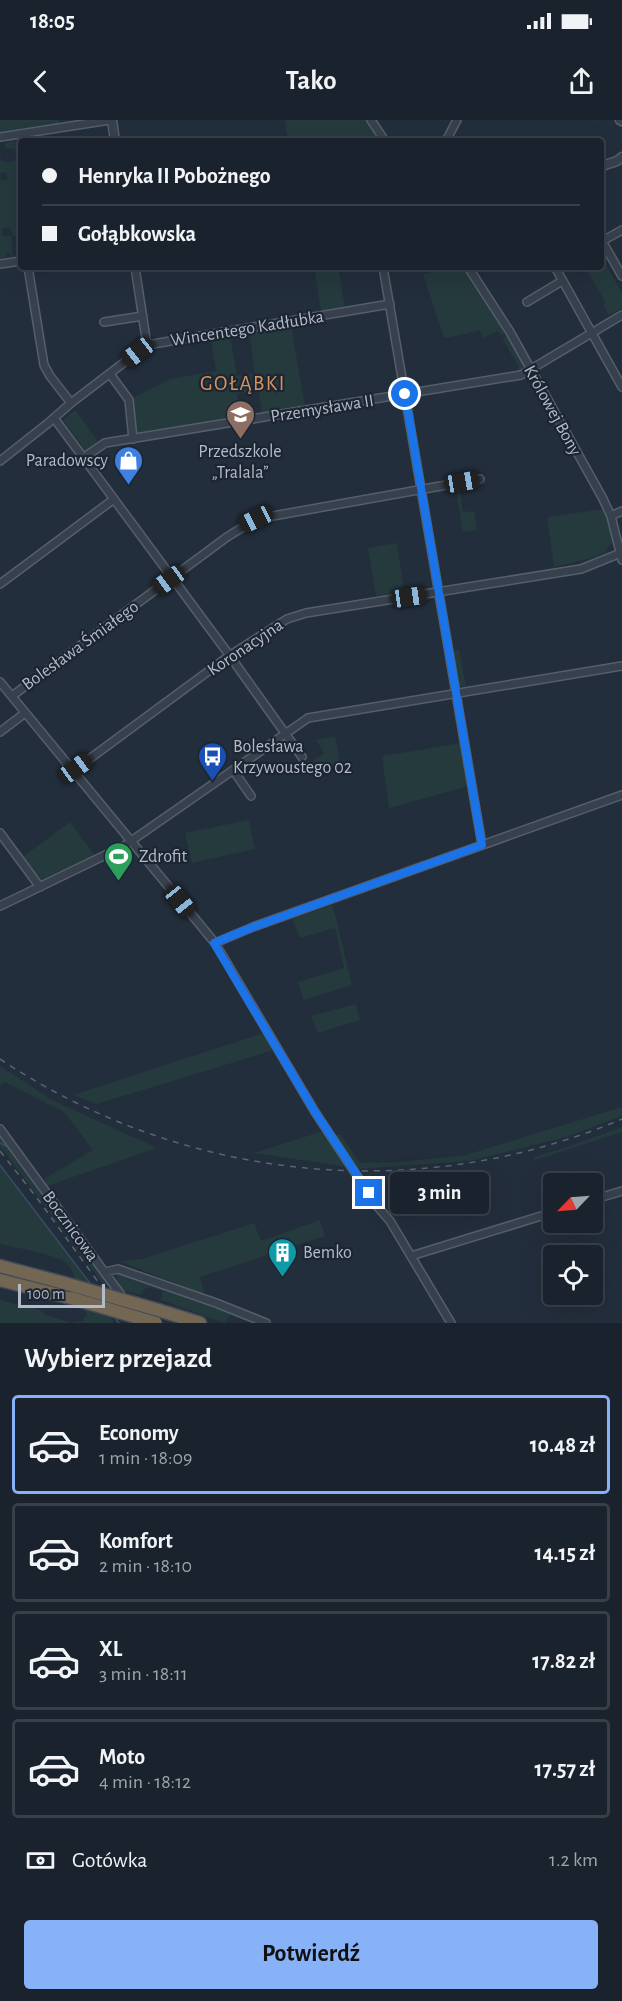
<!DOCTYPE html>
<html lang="pl">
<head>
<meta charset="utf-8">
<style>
	body { margin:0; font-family:"Alegreya Sans",sans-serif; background:#232a35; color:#f1f3f6; height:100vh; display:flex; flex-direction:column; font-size:22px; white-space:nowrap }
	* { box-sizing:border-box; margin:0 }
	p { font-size:20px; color:#9fa4aa }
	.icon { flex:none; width:33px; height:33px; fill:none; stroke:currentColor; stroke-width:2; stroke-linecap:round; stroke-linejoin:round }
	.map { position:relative; height:1203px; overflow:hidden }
	.drawer { display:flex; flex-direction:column; background:#1a222d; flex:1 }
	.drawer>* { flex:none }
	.hud { position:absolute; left:18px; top:18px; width:586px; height:132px; border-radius:6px; box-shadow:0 6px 24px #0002,0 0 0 2px #383f49; display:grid; align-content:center; height:132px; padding:0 24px; background:#1a222d }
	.needle { width:39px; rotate:245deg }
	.buttons { position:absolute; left:543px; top:1053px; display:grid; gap:12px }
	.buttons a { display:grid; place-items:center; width:60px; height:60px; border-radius:6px; background:#1a222d; box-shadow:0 6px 24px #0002,0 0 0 2px #383f49; font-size:30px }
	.scale { position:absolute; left:18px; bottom:15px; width:87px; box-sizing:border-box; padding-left:6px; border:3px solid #b2bbc8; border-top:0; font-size:16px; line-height:21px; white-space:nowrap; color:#b2bbc8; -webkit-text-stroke:4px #1c2531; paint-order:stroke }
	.end { position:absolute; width:27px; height:27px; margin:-14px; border:8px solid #1a73e8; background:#fff; box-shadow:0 0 0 3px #fff }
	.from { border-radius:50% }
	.bubble { position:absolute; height:42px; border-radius:6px; background:#1a222d; box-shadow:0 6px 24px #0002,0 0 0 2px #383f49; font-size:20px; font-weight:700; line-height:42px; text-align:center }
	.car { position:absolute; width:18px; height:36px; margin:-18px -9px; border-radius:8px; box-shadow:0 0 4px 2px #0007; background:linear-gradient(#222 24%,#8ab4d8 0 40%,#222 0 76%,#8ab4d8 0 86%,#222 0) }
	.hud b { display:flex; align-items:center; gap:21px; height:57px; font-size:22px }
	.hud b+b { border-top:2px solid #383f49 }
	.hud i { width:15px; height:15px; background:#f1f3f6 }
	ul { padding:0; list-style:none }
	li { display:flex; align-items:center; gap:18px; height:99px; margin:0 12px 9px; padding:0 12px; border:3px solid #383f49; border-radius:6px }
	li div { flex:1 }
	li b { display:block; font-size:22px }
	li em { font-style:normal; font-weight:700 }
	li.on { border-color:#87b2f8 }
	li>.icon { width:54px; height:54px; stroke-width:1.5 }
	h2 { padding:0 24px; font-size:27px; line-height:72px }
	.pay { display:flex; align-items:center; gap:15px; height:66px; padding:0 24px; font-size:22px }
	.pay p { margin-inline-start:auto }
	.cta { display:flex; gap:12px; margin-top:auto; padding:12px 24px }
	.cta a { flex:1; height:69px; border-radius:6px; background:#87b2f8; color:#111; font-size:24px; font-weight:700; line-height:69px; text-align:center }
	.status { display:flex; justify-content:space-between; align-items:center; height:42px; padding:0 30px; background:#1a222d; direction:ltr }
	.status svg { height:16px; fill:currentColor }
	header { display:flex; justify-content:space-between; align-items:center; height:78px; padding:0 24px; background:#1a222d; font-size:27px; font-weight:700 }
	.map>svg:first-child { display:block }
	.green { fill:#253a3d }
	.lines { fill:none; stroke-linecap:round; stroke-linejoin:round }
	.stream { stroke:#384b66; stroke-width:1.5 }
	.minor-casing { stroke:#555e6a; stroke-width:10 }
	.tertiary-casing { stroke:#555e6a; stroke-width:11 }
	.motorway-casing { stroke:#424b57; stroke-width:15 }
	.minor { stroke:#37404d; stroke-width:7 }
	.tertiary { stroke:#37404d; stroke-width:8 }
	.motorway { stroke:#736754; stroke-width:12 }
	.rail { stroke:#596474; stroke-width:1.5; stroke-dasharray:6 6; stroke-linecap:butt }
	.motorway-bridge-casing { stroke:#424b57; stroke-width:15; stroke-linecap:butt }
	.motorway-bridge { stroke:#736754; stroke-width:12 }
	.route { stroke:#1a73e8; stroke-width:8 }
	.labels { text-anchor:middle; stroke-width:4.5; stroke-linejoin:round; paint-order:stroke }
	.street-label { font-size:18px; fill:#b2bbc8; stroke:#1c2531 }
	.poi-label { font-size:18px; fill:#b2bbc8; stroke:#1c2531; text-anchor:start }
	.quarter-label { font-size:21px; letter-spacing:1.5px; fill:#d59461; stroke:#1c2531 }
</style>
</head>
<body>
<div class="status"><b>18:05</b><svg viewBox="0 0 49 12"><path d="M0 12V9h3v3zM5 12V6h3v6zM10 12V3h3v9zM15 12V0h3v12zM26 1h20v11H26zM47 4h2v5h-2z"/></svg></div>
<header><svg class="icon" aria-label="back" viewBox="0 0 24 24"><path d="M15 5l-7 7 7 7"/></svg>Tako<svg class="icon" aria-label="share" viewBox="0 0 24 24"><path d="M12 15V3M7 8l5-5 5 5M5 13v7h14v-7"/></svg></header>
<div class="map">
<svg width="622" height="1203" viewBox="0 0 622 1203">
	<rect width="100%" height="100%" fill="#232e3c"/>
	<path class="green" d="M0,0H59V3L2,14L0,13Z
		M285,0H366L380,21H288Z
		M15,21L21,47V115L13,116L10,108H2L3,116L11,115L13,136L11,137L10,133H6V137L0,139V55L2,61L8,59L6,52L0,53V34L1,40L8,43L17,40L15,29L5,28V23Z
		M602,138L622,173V188L609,195L603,185L606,183L585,147H602Z
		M314,147H338L345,187L321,191Z
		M456,147H465L506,213L501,216L498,211L484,218L479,210L466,214L444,218L423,154Z
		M291,205L305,286L260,294L262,291L258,270L237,274L241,295L234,298L134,314L131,279L170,259L216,251L211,218L230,216L237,256L255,253L249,212Z
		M508,215L524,242L522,250L517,251L519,247L502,218Z
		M542,276L573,331L570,334L539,280V277Z
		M75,290L97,320L96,323L85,330L63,300Z
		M460,369L463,392L474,391L477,410L463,412L456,370Z
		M595,370L607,396L614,420L604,433L584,440L554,447L547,397L603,389L593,371Z
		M397,423L404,472L376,476L368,428Z
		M459,530L466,567L459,566L453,531Z
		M335,616L340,643L305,649L285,621L287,620L303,641L312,642L324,633L316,620Z
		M461,623L468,663L466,667L389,688L382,636Z
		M249,700L255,729L192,743L185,713Z
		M70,702L95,736L42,762L39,755L35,757L15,730L17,728L24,736Z
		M329,786H333L352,865L304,880L298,862L344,848L335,808L300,818L292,799Z
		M356,884L360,900L318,913L311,896Z
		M264,913L274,930L97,984L73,975Z
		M0,946L52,980L157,1028L47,1066L45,1058L93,1030L64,992L4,962L2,965L0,964Z
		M622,987V996L566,1017L470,1041L358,1049L335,1016L340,1014L360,1043L402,1042L466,1035Z
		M622,1007V1012L535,1040L534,1037L565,1028Z
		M323,1011L348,1047L254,1033Z
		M0,1016L41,1070L110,1166L103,1164L0,1026Z
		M0,1044L66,1130L114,1203H0V1180L40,1190L46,1195L71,1203L82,1201L87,1195C82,1182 75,1149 65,1142C54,1134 15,1128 0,1124Z
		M320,1100L325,1116L200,1157L205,1175L119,1141L142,1139L254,1103L261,1121Z
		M118,1153L257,1203H252L230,1195L224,1203L161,1180L163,1171L149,1167L145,1169L141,1175L122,1170L116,1155Z"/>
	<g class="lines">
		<path class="stream" d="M0,1023L6,1026
			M0,1045L92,1166
			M114,1197L119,1203"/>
		<defs>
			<path id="minor" d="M371,0L385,21
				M0,17L110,0
				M446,21L457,0
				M606,119L622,110
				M602,121L622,156
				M0,144L21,141
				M28,147L44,245L50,256L71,283
				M135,147L147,225
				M383,147L482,725
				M468,147L510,212L602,377L611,396L622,440
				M555,147L622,267
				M527,182L562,161
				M104,202L143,196
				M110,254L129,280L133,319
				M54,298L227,532L302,637
				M83,338L105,323L521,255L622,195
				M0,341L47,304L71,283L147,225L390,184
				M611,396L622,391
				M0,464L114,379
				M0,562L215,823L315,992L377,1086L390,1101L451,1203
				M12,576L227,417L256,399L480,359
				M0,612L25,593
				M233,650L251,676
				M73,651L229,536L287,499L306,493L581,449L621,433
				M0,713L40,767
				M0,786L124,726L308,598L622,546
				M215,823L253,807L622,675
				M0,1009L124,1179
				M592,1080L622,1071
				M411,1136L554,1092
				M105,1152L118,1149L216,1183L266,1203"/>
			<path id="tertiary" d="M112,0L115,21
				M620,0L622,1
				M602,46L617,41L622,37"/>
			<path id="motorway" d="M0,1146L64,1163
				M0,1160L71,1178
				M158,1190L200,1203"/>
		</defs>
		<use href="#minor" class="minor-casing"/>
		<use href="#tertiary" class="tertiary-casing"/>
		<use href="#motorway" class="motorway-casing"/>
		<use href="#minor" class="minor"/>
		<use href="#tertiary" class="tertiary"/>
		<use href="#motorway" class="motorway"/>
		<path class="rail" d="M0,939C185,1062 417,1086 622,999
			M0,1031L37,1078L128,1203"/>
		<defs>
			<path id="motorway-bridge" d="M64,1163L158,1190
				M71,1178L156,1203"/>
		</defs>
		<use href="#motorway-bridge" class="motorway-bridge-casing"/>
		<use href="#motorway-bridge" class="motorway-bridge"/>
	</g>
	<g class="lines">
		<path class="route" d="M369,1073L315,992L214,823L253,807L482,725L405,274"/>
	</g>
	<defs>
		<symbol id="school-pin" viewBox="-11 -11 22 30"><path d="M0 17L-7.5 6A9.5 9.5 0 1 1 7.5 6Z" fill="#8d6e63" stroke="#1c2531"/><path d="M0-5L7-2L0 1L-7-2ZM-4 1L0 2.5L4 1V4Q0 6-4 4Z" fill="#fff"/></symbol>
		<symbol id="shop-pin" viewBox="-11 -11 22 30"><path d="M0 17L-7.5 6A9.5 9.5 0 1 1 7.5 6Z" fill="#3f7fe0" stroke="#1c2531"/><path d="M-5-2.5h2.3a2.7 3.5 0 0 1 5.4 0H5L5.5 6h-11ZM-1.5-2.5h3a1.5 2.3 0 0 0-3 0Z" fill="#fff"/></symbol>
		<symbol id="bus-pin" viewBox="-11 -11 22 30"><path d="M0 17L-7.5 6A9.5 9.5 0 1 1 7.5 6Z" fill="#1a4fb4" stroke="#1c2531"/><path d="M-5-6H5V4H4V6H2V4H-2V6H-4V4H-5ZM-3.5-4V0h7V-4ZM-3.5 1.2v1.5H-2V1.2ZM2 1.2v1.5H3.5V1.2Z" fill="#fff"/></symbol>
		<symbol id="stadium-pin" viewBox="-11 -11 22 30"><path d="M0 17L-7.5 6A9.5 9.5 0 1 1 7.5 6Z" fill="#2e9e5b" stroke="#1c2531"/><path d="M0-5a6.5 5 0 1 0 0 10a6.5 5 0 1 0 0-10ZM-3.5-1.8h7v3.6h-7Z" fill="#fff"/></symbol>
		<symbol id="building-pin" viewBox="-11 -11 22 30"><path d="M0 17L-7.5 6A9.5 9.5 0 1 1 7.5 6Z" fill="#0f9aa8" stroke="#1c2531"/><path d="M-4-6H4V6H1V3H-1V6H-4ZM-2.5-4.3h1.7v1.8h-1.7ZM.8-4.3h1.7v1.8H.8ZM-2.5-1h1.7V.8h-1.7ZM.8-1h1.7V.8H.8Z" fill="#fff"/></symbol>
	</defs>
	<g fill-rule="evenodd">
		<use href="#school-pin" x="224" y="278" width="33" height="45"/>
		<use href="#shop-pin" x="112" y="324" width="33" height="45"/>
		<use href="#bus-pin" x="196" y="620" width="33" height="45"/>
		<use href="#stadium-pin" x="102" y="720" width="33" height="45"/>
		<use href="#building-pin" x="266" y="1116" width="33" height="45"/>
	</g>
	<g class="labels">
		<g class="street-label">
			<text transform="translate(247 208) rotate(-9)" y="6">Wincentego Kadłubka</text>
			<text transform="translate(322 288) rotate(-9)" y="6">Przemysława II</text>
			<text transform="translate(553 290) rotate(61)" y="6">Królowej Bony</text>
			<text transform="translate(80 525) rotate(-36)" y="6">Bolesława Śmiałego</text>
			<text transform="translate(245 527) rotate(-34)" y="6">Koronacyjna</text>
			<text transform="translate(71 1106) rotate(54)" y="6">Bocznicowa</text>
		</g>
		<g class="poi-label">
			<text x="240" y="337" text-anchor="middle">Przedszkole<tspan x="240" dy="21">„Tralala”</tspan></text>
			<text x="108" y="346" text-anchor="end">Paradowscy</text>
			<text x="233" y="632">Bolesława<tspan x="233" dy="21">Krzywoustego 02</tspan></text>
			<text x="139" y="742">Zdrofit</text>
			<text x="303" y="1138">Bemko</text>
		</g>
		<g class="quarter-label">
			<text x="243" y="270">GOŁĄBKI</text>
		</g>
	</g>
</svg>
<div class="buttons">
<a><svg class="needle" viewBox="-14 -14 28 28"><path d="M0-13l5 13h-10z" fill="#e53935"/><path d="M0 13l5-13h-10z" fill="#9fa4aa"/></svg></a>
<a><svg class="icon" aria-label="locate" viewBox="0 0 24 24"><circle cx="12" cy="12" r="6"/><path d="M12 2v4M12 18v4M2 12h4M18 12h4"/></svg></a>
</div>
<div class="scale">100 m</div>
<i class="end from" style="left:405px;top:274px"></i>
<i class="end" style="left:369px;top:1073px"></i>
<div class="bubble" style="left:390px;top:1052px;width:99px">3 min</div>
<i class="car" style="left:138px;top:232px;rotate:232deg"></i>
<i class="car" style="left:462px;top:362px;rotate:81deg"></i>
<i class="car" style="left:256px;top:399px;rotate:244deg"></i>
<i class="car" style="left:169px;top:460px;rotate:234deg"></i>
<i class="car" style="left:409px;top:477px;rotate:82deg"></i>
<i class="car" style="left:76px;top:648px;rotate:54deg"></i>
<i class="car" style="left:180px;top:781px;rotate:141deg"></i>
<div class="hud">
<b><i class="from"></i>Henryka II Pobożnego</b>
<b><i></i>Gołąbkowska</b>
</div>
</div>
<section class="drawer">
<h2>Wybierz przejazd</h2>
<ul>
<li class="on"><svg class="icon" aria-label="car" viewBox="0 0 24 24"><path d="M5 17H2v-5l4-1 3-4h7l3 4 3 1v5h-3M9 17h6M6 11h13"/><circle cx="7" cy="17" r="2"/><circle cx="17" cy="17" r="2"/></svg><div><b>Economy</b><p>1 min · 18:09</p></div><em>10.48 zł</em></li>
<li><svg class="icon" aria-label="car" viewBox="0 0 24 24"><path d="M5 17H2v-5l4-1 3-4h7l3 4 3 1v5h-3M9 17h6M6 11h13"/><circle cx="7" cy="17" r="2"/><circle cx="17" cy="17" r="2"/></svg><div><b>Komfort</b><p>2 min · 18:10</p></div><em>14.15 zł</em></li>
<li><svg class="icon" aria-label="car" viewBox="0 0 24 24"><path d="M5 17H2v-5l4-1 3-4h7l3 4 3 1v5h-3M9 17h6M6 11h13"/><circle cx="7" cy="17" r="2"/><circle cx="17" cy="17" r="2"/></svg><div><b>XL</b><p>3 min · 18:11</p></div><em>17.82 zł</em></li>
<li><svg class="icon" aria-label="car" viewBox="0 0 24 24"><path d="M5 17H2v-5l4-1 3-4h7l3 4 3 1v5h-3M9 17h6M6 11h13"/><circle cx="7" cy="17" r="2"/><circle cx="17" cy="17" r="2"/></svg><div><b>Moto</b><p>4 min · 18:12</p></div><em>17.57 zł</em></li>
</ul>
<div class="pay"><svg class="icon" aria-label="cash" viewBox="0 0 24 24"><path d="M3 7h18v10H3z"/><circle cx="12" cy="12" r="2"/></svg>Gotówka<p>1.2 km</p></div>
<div class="cta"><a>Potwierdź</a></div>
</section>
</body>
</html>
